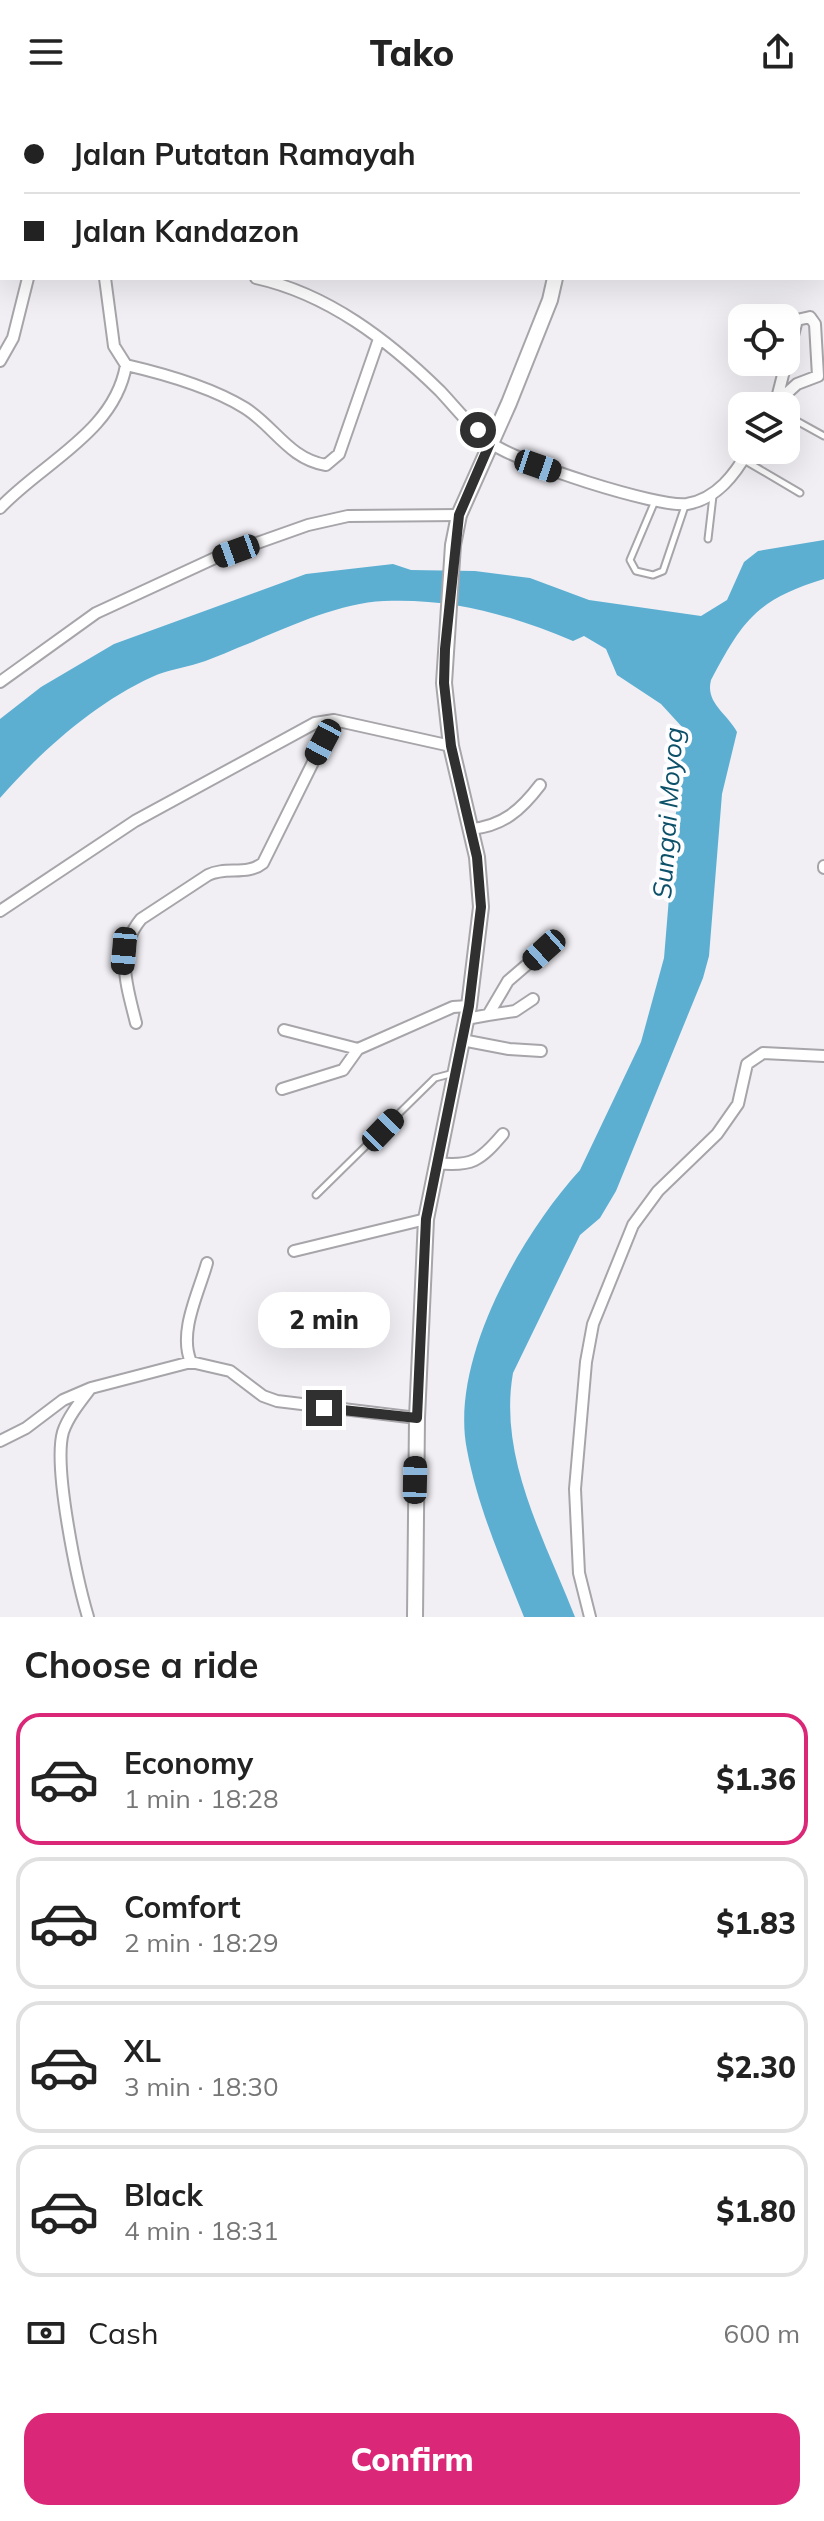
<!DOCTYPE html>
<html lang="en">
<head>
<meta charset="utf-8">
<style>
	body { margin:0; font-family:Mulish,sans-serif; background:#f2f2f2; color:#222; height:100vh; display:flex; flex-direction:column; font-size:30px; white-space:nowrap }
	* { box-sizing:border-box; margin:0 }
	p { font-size:26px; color:#767676 }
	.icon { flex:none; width:44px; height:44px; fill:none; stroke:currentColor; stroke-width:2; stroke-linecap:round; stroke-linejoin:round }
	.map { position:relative; height:1513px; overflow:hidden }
	.panel { display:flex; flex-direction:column; background:#fff; flex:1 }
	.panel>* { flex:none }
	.top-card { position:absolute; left:0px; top:0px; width:824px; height:176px; box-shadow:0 8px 32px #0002; display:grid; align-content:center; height:176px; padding:0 24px; background:#fff }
	.buttons { position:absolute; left:728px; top:200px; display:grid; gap:16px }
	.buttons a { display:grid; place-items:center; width:72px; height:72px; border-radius:16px; background:#fff; box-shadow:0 8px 32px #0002; font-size:40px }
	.end { position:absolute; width:36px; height:36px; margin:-18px; border:10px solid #303031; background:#fff; box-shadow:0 0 0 4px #fff }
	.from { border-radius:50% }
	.bubble { position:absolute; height:56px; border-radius:24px; background:#fff; box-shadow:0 8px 32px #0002; font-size:26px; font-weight:800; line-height:56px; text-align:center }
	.car { position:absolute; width:24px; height:48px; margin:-24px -12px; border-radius:10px; box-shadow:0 0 6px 2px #0007; background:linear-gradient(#222 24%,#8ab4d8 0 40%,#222 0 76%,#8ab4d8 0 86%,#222 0) }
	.top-card b { display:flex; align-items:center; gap:28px; height:76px; font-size:30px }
	.top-card b+b { border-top:2px solid #e0e0e0 }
	.top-card i { width:20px; height:20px; background:#222 }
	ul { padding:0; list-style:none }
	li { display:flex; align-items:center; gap:24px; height:132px; margin:0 16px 12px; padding:0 8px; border:4px solid #e0e0e0; border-radius:24px }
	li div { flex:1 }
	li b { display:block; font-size:30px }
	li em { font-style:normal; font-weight:800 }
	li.selected { border-color:#db2777 }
	li>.icon { width:72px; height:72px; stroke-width:1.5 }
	h2 { padding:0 24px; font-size:36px; line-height:96px }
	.pay { display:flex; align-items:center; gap:20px; height:88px; padding:0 24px; font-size:30px }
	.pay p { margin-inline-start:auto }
	.action { display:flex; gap:16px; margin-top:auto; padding:16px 24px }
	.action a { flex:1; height:92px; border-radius:24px; background:#db2777; color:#fff; font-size:32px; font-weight:800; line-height:92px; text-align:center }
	header { display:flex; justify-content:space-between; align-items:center; height:104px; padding:0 24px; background:#fff; font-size:36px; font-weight:800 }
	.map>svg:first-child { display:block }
	.water { fill:#5dafd2 }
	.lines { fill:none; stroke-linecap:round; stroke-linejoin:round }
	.service-casing { stroke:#a7a5a9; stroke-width:9 }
	.minor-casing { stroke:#a7a5a9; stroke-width:14 }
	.secondary-casing { stroke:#a7a5a9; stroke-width:18 }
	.service { stroke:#fff; stroke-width:5 }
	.minor { stroke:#fff; stroke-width:10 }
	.secondary { stroke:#fff; stroke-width:14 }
	.route { stroke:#303031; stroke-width:10 }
	.labels { text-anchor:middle; stroke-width:8; stroke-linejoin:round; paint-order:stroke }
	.water-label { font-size:26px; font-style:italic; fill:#0c5169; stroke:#fefdff }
</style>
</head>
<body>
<header><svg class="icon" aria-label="menu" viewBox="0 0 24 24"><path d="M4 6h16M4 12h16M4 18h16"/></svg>Tako<svg class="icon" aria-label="share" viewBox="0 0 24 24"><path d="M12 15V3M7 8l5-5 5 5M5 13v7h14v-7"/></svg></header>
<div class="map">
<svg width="824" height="1513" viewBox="0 0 824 1513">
	<rect width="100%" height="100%" fill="#f1eff4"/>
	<path class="water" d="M824,436V475C756,496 743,516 711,576C705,599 727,609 737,628L722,690L709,852L703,874L616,1087L600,1114L580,1131L513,1269C498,1354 545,1436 575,1513H524C502,1458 478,1404 467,1346C449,1256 521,1131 580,1066L641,938L664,854L683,624L661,600L617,571L606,545L584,532L573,537C511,511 452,494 384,497C340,499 290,522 250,539C233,545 216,554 199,559C184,564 167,566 152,573C95,599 41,647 0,694V615L41,583L114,540L306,470L393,460L411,466L475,467L530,474L589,496L701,512L727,496L744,458L758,447Z"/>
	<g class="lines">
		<defs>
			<path id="service" d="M265,2L266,0
				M786,311L824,332
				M744,356L800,389
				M655,397L630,456L636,467L653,471L663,467L685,402
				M708,435L713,392
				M316,1091L435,974L454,969"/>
			<path id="minor" d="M150,2V0
				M0,151L2,152
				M105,174L114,242L126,261C165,270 211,283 245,304C274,322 289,355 326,361L339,350L379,235
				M256,174C328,190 388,236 440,287C456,304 472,325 491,339C516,358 658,404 687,400C717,395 735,370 749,346
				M0,257L13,234L28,174
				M775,302L797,216L810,213L815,220L818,272L797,280L777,298
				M0,404C42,359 115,328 126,261
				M0,578L96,509L215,454L308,421L348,412L459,411
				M471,725C503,722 521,706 540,681
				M824,762V764
				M0,807L135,717L315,619L334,616L451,642
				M488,911L515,907L533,895
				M466,915L488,911L508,877L544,846
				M136,919C127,882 114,848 141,815L208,771C226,762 247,772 263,759L334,616
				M284,926L358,945L453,903L469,902
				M462,936L509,945L541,947
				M282,985L343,966L358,945
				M436,1059C472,1063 480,1057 503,1030
				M294,1147L426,1115
				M191,1258C178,1228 199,1188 207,1159
				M0,1337L26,1324L63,1296L91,1284L191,1258L230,1267L263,1292L277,1297L417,1314
				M88,1513C77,1476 53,1363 63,1328C68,1313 80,1298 90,1285
				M590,1513L579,1469L575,1385L586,1258L593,1220L633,1121L658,1087L717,1030L738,1000L747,960L763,949L824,952"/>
			<path id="secondary" d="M376,0L380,2
				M822,58H824
				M415,1513L417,1314L426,1115L469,902L481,803L477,753L451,642L444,579L453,441L459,411L509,299L550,196L555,174"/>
		</defs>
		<use href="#service" class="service-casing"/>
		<use href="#minor" class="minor-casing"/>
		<use href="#secondary" class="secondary-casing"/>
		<use href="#service" class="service"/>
		<use href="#minor" class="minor"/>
		<use href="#secondary" class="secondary"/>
	</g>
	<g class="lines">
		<path class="route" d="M324,1304L417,1314L426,1115L469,902L481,803L477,753L451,642L444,579L445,545L459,411L490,339L478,326"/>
	</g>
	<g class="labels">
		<g class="water-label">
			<text transform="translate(668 709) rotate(-86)" y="9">Sungai Moyog</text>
		</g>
	</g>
</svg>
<div class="buttons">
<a><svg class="icon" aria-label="locate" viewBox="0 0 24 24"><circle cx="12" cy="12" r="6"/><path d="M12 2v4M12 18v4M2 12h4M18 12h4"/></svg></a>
<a><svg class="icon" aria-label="layers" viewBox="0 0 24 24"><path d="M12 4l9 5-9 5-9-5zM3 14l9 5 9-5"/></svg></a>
</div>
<i class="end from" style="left:478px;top:326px"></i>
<i class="end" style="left:324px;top:1304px"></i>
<div class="bubble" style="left:258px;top:1188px;width:132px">2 min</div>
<i class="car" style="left:538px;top:362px;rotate:109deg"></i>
<i class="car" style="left:236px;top:447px;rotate:250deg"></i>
<i class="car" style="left:323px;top:638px;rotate:208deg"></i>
<i class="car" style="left:544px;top:846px;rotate:228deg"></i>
<i class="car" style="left:124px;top:847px;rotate:185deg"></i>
<i class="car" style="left:383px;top:1026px;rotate:44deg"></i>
<i class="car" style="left:415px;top:1376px;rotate:1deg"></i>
<div class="top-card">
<b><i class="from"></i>Jalan Putatan Ramayah</b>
<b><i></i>Jalan Kandazon</b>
</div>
</div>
<section class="panel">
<h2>Choose a ride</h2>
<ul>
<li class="selected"><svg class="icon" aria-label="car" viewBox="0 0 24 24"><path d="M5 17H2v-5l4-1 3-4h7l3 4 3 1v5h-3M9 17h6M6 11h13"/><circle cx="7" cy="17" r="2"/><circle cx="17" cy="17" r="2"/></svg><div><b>Economy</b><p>1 min · 18:28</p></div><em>$1.36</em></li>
<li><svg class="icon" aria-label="car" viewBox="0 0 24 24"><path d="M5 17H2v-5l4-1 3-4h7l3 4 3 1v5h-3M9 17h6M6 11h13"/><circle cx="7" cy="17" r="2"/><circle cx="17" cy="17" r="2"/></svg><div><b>Comfort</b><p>2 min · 18:29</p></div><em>$1.83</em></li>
<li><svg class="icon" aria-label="car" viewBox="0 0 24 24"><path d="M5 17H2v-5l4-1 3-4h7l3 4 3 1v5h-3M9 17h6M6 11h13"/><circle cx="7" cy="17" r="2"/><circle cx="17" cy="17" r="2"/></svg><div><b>XL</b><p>3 min · 18:30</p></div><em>$2.30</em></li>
<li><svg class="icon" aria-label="car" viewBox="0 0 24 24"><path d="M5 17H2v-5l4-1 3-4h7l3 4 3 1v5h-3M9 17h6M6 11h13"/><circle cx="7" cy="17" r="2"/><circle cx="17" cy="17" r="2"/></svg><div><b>Black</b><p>4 min · 18:31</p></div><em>$1.80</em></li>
</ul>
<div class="pay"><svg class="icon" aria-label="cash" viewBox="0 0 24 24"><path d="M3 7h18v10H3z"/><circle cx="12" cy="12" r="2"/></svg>Cash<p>600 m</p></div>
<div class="action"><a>Confirm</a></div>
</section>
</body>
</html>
